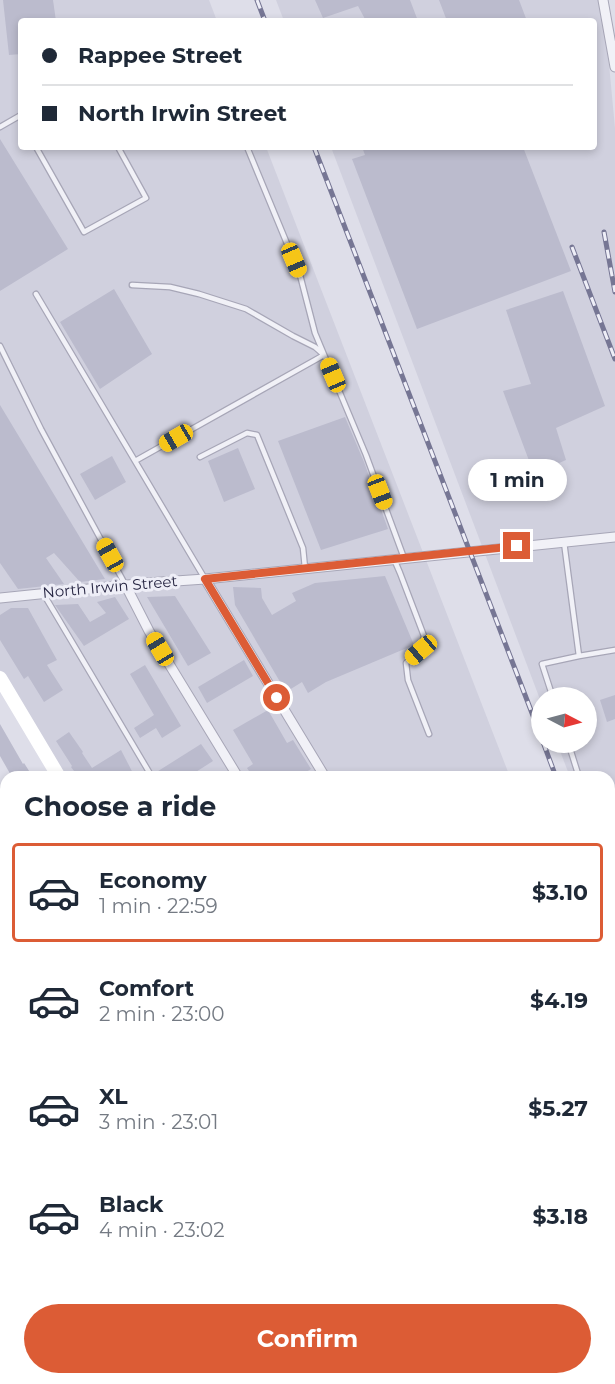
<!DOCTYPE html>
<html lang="en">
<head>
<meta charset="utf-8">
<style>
	body { margin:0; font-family:Montserrat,sans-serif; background:#f6f6f7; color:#1f2937; height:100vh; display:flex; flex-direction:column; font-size:22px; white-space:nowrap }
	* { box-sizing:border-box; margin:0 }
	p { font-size:20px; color:#747a83 }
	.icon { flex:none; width:33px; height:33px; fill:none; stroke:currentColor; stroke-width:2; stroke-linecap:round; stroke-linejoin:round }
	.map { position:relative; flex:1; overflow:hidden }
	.panel { position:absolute; left:0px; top:771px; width:615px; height:614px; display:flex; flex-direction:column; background:#fff; border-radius:18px 18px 0 0; box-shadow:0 3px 9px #0003 }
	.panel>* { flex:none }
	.guide { position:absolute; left:18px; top:18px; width:579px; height:132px; border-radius:6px; box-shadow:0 3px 9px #0003; display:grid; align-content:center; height:132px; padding:0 24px; background:#fff }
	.needle { width:39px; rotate:96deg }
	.fabs { position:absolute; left:531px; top:687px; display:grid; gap:12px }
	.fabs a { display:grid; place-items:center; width:66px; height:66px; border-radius:50%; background:#fff; box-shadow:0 3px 9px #0003; font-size:30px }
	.end { position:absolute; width:27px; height:27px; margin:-14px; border:8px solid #dc5c35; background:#fff; box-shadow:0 0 0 3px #fff }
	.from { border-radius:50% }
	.bubble { position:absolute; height:42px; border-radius:21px; background:#fff; box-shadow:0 3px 9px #0003; font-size:20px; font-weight:700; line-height:42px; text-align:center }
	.car { position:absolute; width:18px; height:36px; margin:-18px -9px; border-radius:8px; box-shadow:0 0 4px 2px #0007; background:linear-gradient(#f5c518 24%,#345 0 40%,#f5c518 0 76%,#345 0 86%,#f5c518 0) }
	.guide b { display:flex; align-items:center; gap:21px; height:57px; font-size:22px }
	.guide b+b { border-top:2px solid #e0e1e3 }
	.guide i { width:15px; height:15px; background:#1f2937 }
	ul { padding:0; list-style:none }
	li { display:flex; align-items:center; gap:18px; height:99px; margin:0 12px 9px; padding:0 12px; border:3px solid transparent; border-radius:6px }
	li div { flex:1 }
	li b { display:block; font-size:22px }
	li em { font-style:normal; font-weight:700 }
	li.active { border-color:#dc5c35 }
	li>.icon { width:54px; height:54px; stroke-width:1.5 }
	h2 { padding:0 24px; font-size:27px; line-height:72px }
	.action { display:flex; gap:12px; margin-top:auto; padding:12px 24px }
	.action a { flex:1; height:69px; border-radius:36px; background:#dc5c35; color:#fff; font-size:24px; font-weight:700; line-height:69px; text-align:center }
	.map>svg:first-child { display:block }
	.built { fill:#d0d0de }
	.building { fill:#bbbbcd }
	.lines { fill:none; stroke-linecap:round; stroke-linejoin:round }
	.service-casing { stroke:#a7a6b7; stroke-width:7 }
	.minor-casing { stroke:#a7a6b7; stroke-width:11 }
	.service { stroke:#f1f1f7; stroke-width:4.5 }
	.minor { stroke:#f1f1f7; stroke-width:9 }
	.secondary { stroke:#fff; stroke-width:14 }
	.rail-casing { stroke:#767694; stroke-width:5 }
	.rail { stroke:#eeeef7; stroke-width:3; stroke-dasharray:9; stroke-linecap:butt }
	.route { stroke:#dc5c35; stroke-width:8 }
	.labels { text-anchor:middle; stroke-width:6; stroke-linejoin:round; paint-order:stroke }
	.street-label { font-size:15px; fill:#262542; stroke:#eeeef7 }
</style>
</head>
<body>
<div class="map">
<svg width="615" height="1384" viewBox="0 0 615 1384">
	<rect width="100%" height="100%" fill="#dedee9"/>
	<path class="built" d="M0,0H209L217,21H21V147H266L510,777H63L0,670Z
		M276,0H603L615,128V898L609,882V777H570L557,743L586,742V698H542L541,702L331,147H594V21H284Z
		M609,1031L615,1046V1384H0V1207L6,1203V1378H609Z"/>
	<path class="building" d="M3,0H53L56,21H21V54L9,55Z
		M315,0H410L418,21H366L358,6L323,18Z
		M439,0H519L527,21H447Z
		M0,139L68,249L0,291Z
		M362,147H523L571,271L417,329L352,159L365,155Z
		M114,289L152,354L100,389L60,322Z
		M563,291L605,406L556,428L566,460L534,474L503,391L531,384L506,310Z
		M0,405L105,579L80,582L54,553L46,558L64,584L18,589L0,563Z
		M345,417L364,462L388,529L321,550L278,441Z
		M238,448L255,489L224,502L208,461Z
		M112,456L126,482L95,500L80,474Z
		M385,576L414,645L326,682L308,693L302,682L286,692L235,605L233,587L261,588L262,598L272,615L296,601L292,593L315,583Z
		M175,596L211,653L188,666L147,597Z
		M115,597L129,619L84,646L55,605L78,604L90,622L106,613L97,602Z
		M11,608H28L57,660L47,665L63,690L44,702L28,676L24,679L0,640V615Z
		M244,660L253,676L207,703L198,687Z
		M145,665L181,726L162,738L156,728L140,738L134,728L154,715L130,674Z
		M615,695V719L607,722L600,700Z
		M268,710L287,743L293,740L311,769L298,777H253L247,768L253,764L233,730Z
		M0,724L23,764L24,763L33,777H12L0,756Z
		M69,732L83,752L82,753L92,768L121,750L135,777H83L81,772L77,775L71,767L72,766L56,741Z
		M201,744L213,761L188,777H156L155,773Z"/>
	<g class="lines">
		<defs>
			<path id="service" d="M0,127L21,115
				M36,147L84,232L146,198L118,147
				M247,147L300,275L315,333L366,455L404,558
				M132,285L170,287L199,294L246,309L293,336L315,347L324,355L135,461
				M36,294L205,579
				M0,346L41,429L126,586
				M200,457L247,433L257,435L303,548L305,568
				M394,559L400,573L424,636L421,649L406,663L408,680L429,734
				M43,593L152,777
				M579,656L615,650
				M553,698L542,664L579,656L564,542
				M568,742L579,777
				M0,814L6,824
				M609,861L615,859
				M0,1067L6,1077
				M0,1207L6,1215
				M191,1378L195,1384
				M228,1378L231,1384"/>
			<path id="minor" d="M603,0L615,67
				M205,579L325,777
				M126,586L149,631L238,777
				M0,598L147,583L205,579L615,537
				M0,858L6,854
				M0,936L6,946
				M0,1189L6,1185"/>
		</defs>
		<use href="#service" class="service-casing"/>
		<use href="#minor" class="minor-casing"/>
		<use href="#service" class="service"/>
		<use href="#minor" class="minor"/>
		<path class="secondary" d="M0,678L59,777
			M420,1378L424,1384"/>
		<defs>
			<path id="rail" d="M257,0L265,21
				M314,147L542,739
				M604,232L615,292
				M572,247L615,359
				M543,742L556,777
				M609,916L615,932"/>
		</defs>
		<use href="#rail" class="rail-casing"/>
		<use href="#rail" class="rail"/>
	</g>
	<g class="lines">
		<path class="route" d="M277,698L205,579L517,546"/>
	</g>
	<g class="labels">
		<g class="street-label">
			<text transform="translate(110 587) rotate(-5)" y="5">North Irwin Street</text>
		</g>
	</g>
</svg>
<div class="fabs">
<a><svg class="needle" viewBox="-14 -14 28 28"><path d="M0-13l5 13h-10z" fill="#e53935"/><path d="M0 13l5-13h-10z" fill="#747a83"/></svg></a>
</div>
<i class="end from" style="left:277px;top:698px"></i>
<i class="end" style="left:517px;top:546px"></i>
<div class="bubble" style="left:468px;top:459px;width:99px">1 min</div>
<i class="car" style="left:294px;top:260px;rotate:157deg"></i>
<i class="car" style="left:333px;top:375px;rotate:337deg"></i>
<i class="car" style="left:176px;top:438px;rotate:240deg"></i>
<i class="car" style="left:380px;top:492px;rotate:159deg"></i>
<i class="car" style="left:110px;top:555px;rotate:331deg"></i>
<i class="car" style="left:160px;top:649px;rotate:329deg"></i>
<i class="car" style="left:421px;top:650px;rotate:230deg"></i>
<div class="guide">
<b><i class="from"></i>Rappee Street</b>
<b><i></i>North Irwin Street</b>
</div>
<section class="panel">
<h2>Choose a ride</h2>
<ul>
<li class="active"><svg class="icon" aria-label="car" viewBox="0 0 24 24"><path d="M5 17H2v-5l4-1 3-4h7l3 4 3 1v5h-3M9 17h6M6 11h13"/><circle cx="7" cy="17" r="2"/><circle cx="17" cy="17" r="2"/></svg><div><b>Economy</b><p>1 min · 22:59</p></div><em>$3.10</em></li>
<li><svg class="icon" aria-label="car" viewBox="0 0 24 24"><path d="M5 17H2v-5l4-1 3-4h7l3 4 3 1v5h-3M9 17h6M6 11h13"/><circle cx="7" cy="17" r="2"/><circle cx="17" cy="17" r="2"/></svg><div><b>Comfort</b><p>2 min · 23:00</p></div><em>$4.19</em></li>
<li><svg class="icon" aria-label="car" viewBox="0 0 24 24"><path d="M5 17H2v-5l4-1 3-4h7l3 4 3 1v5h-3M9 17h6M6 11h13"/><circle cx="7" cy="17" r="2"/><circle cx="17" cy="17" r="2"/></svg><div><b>XL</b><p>3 min · 23:01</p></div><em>$5.27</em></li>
<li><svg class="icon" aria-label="car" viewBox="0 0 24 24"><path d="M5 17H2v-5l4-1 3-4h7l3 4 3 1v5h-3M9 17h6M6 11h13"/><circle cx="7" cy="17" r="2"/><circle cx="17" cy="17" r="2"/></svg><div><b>Black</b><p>4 min · 23:02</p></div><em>$3.18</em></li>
</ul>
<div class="action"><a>Confirm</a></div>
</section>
</div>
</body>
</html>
